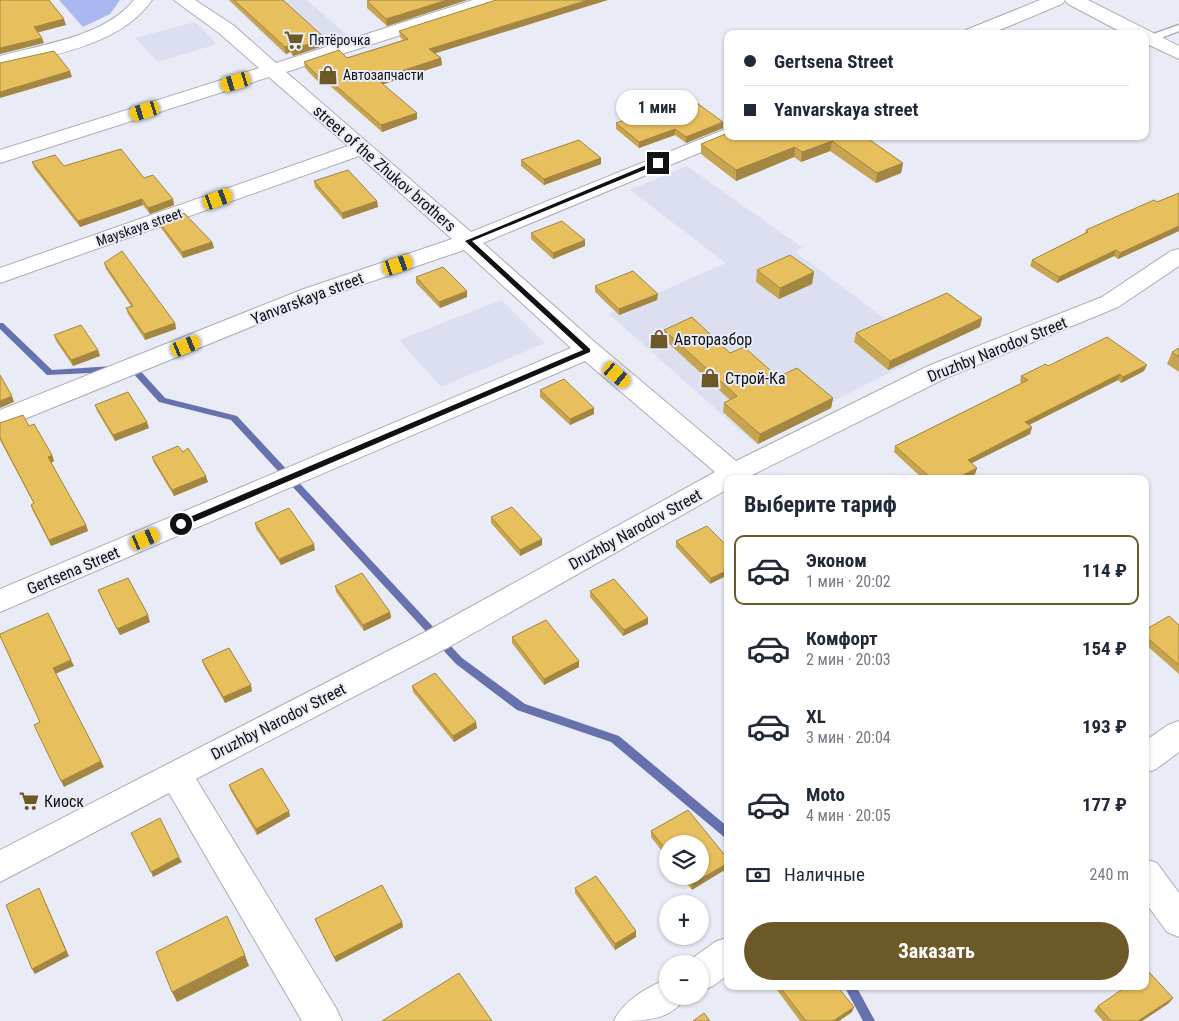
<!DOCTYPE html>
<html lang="ru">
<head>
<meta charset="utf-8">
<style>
	body { margin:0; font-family:"Roboto Condensed",sans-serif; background:#f6f6f7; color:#1f2937; height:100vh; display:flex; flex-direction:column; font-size:19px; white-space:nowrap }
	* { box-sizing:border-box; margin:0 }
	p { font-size:16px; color:#747a83 }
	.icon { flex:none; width:28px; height:28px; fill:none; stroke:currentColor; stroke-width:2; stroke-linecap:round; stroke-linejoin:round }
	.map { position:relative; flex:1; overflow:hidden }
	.sheet { position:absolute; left:724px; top:475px; width:425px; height:515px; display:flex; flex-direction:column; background:#fff; border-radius:10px; box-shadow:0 1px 4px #0004 }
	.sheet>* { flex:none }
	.guide { position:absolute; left:724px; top:30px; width:425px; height:110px; border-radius:10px; box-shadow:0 1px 4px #0004; display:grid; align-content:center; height:110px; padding:0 20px; background:#fff }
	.tools { position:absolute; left:659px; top:835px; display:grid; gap:10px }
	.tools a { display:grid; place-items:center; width:50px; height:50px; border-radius:50%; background:#fff; box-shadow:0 1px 4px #0004; font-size:25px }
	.end { position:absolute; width:22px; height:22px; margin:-11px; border:6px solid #101114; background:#fff; box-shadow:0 0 0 2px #fff }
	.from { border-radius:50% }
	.bubble { position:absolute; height:35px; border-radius:18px; background:#fff; box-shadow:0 1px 4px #0004; font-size:16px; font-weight:700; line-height:35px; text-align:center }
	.car { position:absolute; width:15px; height:30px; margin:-15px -8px; border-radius:6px; box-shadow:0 0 4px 1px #0007; background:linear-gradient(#f5c518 24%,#345 0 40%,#f5c518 0 76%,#345 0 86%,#f5c518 0) }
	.guide b { display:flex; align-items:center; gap:18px; height:48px; font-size:19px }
	.guide b+b { border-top:1px solid #e0e1e3 }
	.guide i { width:12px; height:12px; background:#1f2937 }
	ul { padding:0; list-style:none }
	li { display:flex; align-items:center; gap:15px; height:70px; margin:0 10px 8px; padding:0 10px; border:2px solid transparent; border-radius:10px }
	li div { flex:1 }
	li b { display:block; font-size:19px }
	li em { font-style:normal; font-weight:700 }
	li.active { border-color:#6d5927 }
	li>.icon { width:45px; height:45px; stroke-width:1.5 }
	h2 { padding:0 20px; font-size:22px; line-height:60px }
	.pay { display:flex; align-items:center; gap:12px; height:55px; padding:0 20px; font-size:19px }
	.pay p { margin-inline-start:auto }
	.primary-button { display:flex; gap:10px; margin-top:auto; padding:10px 20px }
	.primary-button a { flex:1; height:58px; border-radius:30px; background:#6d5927; color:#fff; font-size:20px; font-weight:700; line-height:58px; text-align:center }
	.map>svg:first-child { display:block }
	.built { fill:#dbdff0 }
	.green { fill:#abb7f1 }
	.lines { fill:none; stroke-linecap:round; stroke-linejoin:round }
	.stream { fill:#6771ad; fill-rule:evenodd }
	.service-casing { stroke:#abadb8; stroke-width:3 }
	.minor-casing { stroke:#abadb8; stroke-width:2 }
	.tertiary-casing { stroke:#abadb8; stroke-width:2 }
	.service { fill:#fff; fill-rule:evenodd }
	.minor { fill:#fff; fill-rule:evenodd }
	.tertiary { fill:#fff; fill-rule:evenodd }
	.wall { fill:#c7a450 }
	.shaded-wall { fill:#a28641 }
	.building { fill:#e7bf5d; stroke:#a28641 }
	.route { fill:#101114 }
	.labels { text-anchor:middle; stroke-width:4; stroke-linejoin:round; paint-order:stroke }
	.far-poi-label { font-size:14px; fill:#101114; stroke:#e9ebf6; text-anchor:start }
	.far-street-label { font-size:14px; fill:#101114; stroke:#e9ebf6 }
	.street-label { font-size:16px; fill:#101114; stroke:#e9ebf6 }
	.poi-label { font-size:16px; fill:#101114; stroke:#e9ebf6; text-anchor:start }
</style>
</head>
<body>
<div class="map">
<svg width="1179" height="1021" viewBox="0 0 1179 1021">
	<rect width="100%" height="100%" fill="#e9ebf6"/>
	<path class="built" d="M228,0H307L347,35L285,55Z
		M195,22L217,44L158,62L135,38Z
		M687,166L803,248L795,252L930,352L753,442L609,314L726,263L630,190Z
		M502,300L545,343L441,387L399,340Z"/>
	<path class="green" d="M59,0H120L110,14L83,27Z"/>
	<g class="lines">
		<path class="stream" d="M0,323H3L52,370L113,366L117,369L113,372L47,375L0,329Z
			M128,365L136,366L165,398L237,416L462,658L525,704L619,736L728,827V839L724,837L611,742L517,710L456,664L231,420L159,402L131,371L125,370L124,368L125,366Z
			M844,986H856L875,1021H863Z"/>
		<defs>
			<path id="service" d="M1179,25V31L1145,44V37Z"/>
			<path id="minor" d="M174,0H195L233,25L276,63L473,0H500L497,4L286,72L471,232L728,128V136H737L735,138L483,243L597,344L736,461L928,366L1102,297L1171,251L1179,249V266L1118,307L946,378L752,475L754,479H728V489L449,647L196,779L336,1008L342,1021H302L169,793L0,882V850L427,631L715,472L585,361L0,612V589L571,348L464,250L317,300L0,429V410L301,290L452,239L359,156L0,283V268L348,146L269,77L0,163V150L259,68L219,33Z
				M1040,0H1065L1062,4L990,34H964L966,30Z
				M1065,0H1088L1179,46V59L1145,43V34H1125L1068,4Z
				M1179,721V752L1156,769L1145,773V741L1168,725Z
				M1145,859L1157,863L1179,893V937L1167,932L1145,902Z
				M728,937V975L713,986L700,991V964H686L687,962L715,942Z
				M668,979V996H686C672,1021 644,1021 614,1021C623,1001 647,987 668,979Z"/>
			<path id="tertiary" d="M134,0H152C120,46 51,55 0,68V56C43,44 104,37 134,0Z"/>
		</defs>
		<use href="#service" class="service-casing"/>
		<use href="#minor" class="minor-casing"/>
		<use href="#tertiary" class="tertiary-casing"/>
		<use href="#service" class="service"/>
		<use href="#minor" class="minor"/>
		<use href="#tertiary" class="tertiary"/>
	</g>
	<path class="wall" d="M229,0H283L326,45L293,56L290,52L286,54Z
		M371,0H467L387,26L367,8V1Z
		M399,31L435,53L441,58L442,65L383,84L417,119L382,132L328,84L322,86L305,68L304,62L347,58L403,40L400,37Z
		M723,122V128L686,143L675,135L639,148L616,129V123Z
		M864,136L903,163L901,173L876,183L830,151L801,162L794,157L736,181L701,154V144L753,139Z
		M521,160L601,164L544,185L521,166Z
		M32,162L144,178L173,199L174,205L150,214L143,205L80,227L34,168Z
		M314,181L377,201L378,207L343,219L315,187Z
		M1179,193V231L1118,259L1114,256L1057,283L1030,266L1032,260L1085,233L1086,230Z
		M159,222L212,242L214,248L183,258L161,228Z
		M531,233L585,246L553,259L531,239Z
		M104,263L175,323L176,329L145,340L128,314L126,308L131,306L106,269Z
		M757,270L814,272L812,284L779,299L756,282Z
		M416,277L467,297L440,308L416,283Z
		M595,286L657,300L619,315L595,292Z
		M982,318L980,327L888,370L854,342L856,333Z
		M664,330L730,353L778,377L833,398L831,408L758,444L723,412L724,403L730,400L664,339Z
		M54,335L98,350L100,356L73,366L56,341Z
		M1179,348V372L1167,364L1172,352Z
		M1048,366L1144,371L1121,383L1118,380L1029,425L1032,427L1030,434L971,463L977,468L975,474L966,479H923L894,452L895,446L1022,383L1020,382L1021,376Z
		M540,390L594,414L570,425L540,397Z
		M95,405L149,428L115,441L97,411Z
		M0,423L29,426L52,455L54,461L51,463L86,525L88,531L51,546L33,511L31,505L34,504L0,440Z
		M152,457L208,482L174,496L154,463Z
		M491,517L542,539V545L520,556L491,523Z
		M255,523L315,550L281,565L256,529Z
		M676,541L728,547L710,584L676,547Z
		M335,586L390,612L391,618L364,631L336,592Z
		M98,590L150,622L120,635Z
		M590,591L648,624L623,636L590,597Z
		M1179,625V674L1145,644V630Z
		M512,637L579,661V667L544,685L512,643Z
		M202,660L252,691L225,703L204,666Z
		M412,686L477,728L454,742L413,692Z
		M229,785L290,816L257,835L231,791Z
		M651,831L728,859L692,890L681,876H700L668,844V859L651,837Z
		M575,888L636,931V937L615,950L575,893Z
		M315,919L402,922L403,927L336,962L317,924Z
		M774,986H837L852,1012L839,1021H800Z
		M1169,1003L1142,1021H1103L1094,1011L1098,1006Z"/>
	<path class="shaded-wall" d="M447,0H467L387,26L386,19Z
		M588,0H608L430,55L429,49Z
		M64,19L66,25L36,33L34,27Z
		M42,38L44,43L0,54V48Z
		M326,39V45L293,56L292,49Z
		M288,46L290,52L286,54L285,47Z
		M441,58L442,65L378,86L377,79Z
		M70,71L72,77L0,98V92Z
		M327,78L328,84L322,86V80Z
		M417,113V119L382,132L381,125Z
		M723,122V128L686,143V137Z
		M675,129V135L639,148V142Z
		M832,141L830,151L801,162L802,152Z
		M795,147L794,157L736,181V170Z
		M601,158V164L544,185V179Z
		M903,163L901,173L876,183L877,173Z
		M142,199L143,205L80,227L78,221Z
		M173,199L174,205L150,214L148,208Z
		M377,201L378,207L343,219L342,213Z
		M1179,226V231L1118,259L1120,253Z
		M585,240V246L553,259V253Z
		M212,242L214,248L183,258L182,252Z
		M1116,250L1114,256L1057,283L1059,277Z
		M814,272L812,284L779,299L780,288Z
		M467,291V297L440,308L439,302Z
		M658,294L657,300L619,315V309Z
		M982,318L980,327L888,370L890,361Z
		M175,323L176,329L145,340L144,334Z
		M98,350L100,356L73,366L71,360Z
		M1147,365L1144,371L1121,383L1123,377Z
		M1120,374L1118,380L1023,428L1025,422Z
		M12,396L14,402L0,408V401Z
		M833,398L831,408L758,444L760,434Z
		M594,408V414L570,425V419Z
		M147,422L149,428L115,441L113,435Z
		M1032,427L1030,434L966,466L968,460Z
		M52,455L54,461L50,463L48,457Z
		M977,468L975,474L966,479H955Z
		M206,476L208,482L174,496L172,490Z
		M86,525L88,531L51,546L49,540Z
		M542,539V545L520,556V550Z
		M314,544L315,550L281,565L279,559Z
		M728,570V575L710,584L711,578Z
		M390,612L391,618L364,631L363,625Z
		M148,615L150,622L120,635L117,629Z
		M648,618V624L623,636L624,630Z
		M71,660L74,666L55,674L53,668Z
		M579,661V667L544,685V679Z
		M251,685L252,691L225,703L223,697Z
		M476,722L477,728L454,742L453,736Z
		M101,761L104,767L64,787L61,781Z
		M289,811L290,816L257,835L256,829Z
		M179,857L182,862L153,877L151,872Z
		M728,863V868L692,890V884Z
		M39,888L69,956L35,974L32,969Z
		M402,922L403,927L336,962L334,957Z
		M636,931V937L615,950V944Z
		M245,955L249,966L177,1002L172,992Z
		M1173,998L1169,1003L1142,1021H1138Z
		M854,1007L852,1012L839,1021H833Z"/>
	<path class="building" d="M0,0H49L64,19L34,27L42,38L0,48Z
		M234,0H283L326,39L292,49L288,46L285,47Z
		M371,0H447L386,19L367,1Z
		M496,0H588L429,49L441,58L377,79L417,113L381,125L327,78L322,80L304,62L339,50L347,58L408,39L399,31Z
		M54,51L70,71L0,92V63Z
		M690,98L723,122L686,137L675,129L639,142L616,123Z
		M728,133V136H749L753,139L762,136H864L903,163L877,173L832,141L802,152L795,147L736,170L701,144Z
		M579,140L601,158L544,179L521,160Z
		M121,149L144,178L153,175L173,199L148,208L142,199L78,221L32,162L55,155L64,166Z
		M348,170L377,201L342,213L314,181Z
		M1179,193V226L1120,253L1116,250L1059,277L1032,260L1088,232L1086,230L1154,200L1157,202Z
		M184,213L212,242L182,252L159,222Z
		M562,221L585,240L553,253L531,233Z
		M122,251L175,323L144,334L126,308L133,306L104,263Z
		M790,255L814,272L780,288L757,270Z
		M443,267L467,291L439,302L416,277Z
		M633,271L658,294L619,309L595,286Z
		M947,293L982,318L890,361L856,333Z
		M692,317L730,353L744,347L778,377L797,368L833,398L760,434L724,403L737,396L664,330Z
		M81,325L98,350L71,360L54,335Z
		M1107,337L1147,365L1123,377L1120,374L1025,422L1032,427L968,460L977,468L955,479H932L895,446L1028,380L1021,376L1046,364L1048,366Z
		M1179,348V357L1172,352Z
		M0,375L12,396L0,401Z
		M564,379L594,408L570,419L540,390Z
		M128,392L147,422L113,435L95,405Z
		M23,415L29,426L34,424L52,455L48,457L86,525L49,540L31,505L34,503L0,438V423Z
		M178,446L183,452L188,448L206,476L172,490L152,457Z
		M512,507L542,539L520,550L491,517Z
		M289,508L314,544L279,559L255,523Z
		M707,526L728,547V570L711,578L676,541Z
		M362,573L390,612L363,625L335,586Z
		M128,578L148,615L117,629L98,590Z
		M614,579L648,618L624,630L590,591Z
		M48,613L71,660L53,668L101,761L61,781L34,725L40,722L0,636V634Z
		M1169,616L1179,625V665L1145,636V630Z
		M546,620L579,661L544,679L512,637Z
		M229,648L251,685L223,697L202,660Z
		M435,673L476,722L453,736L412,686Z
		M262,768L289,811L256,829L229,785Z
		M688,810L728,859V863L692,884L686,876H700V844H668V852L651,831Z
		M160,818L179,857L151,872L131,833Z
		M596,876L636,931L615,944L575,888Z
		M382,885L402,922L334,957L315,919Z
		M39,888L66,951L32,969L6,905Z
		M227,916L245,955L172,992L156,952Z
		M1149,972L1173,998L1138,1021H1111L1098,1006L1127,986H1145V975Z
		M459,973L492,1021H382Z
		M779,986H837L854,1007L833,1021H806Z
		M704,1013L710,1021H693Z"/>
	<path class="route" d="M656,161L661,163L472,241L590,349V352L184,526H178V522L583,350L465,241Z"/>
	<defs>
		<symbol id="supermarket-bare" viewBox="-9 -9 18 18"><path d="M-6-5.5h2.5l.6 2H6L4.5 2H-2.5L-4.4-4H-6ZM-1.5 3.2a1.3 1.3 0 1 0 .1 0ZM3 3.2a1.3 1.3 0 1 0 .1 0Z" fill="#6d5927" stroke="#e9ebf6" stroke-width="2.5" paint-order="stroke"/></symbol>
		<symbol id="shop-bare" viewBox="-9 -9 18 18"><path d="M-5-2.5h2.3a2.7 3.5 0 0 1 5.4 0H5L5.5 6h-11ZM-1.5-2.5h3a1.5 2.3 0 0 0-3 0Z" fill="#6d5927" stroke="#e9ebf6" stroke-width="2.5" paint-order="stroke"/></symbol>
	</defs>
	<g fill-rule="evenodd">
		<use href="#supermarket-bare" x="280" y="26" width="28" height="28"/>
		<use href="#shop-bare" x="314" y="61" width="28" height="28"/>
		<use href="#shop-bare" x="645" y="325" width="28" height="28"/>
		<use href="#shop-bare" x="696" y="364" width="28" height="28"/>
		<use href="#supermarket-bare" x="15" y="787" width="28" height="28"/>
	</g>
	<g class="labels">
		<g class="far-poi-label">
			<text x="309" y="45">Пятёрочка</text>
			<text x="343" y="80">Автозапчасти</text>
		</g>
		<g class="far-street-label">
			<text transform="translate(139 227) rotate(-19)" y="5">Mayskaya street</text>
		</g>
		<g class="street-label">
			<text transform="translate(385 168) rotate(41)" y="6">street of the Zhukov brothers</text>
			<text transform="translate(307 298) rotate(-21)" y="6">Yanvarskaya street</text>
			<text transform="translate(997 349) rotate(-22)" y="6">Druzhby Narodov Street</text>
			<text transform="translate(635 529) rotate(-29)" y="6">Druzhby Narodov Street</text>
			<text transform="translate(73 570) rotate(-23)" y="6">Gertsena Street</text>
			<text transform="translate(278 721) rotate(-27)" y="6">Druzhby Narodov Street</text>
		</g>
		<g class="poi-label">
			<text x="674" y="345">Авторазбор</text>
			<text x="725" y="384">Строй-Ка</text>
			<text x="44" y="807">Киоск</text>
		</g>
	</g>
</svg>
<div class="tools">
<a><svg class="icon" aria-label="layers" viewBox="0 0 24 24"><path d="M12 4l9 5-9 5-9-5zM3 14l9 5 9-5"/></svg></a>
<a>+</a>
<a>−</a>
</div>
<i class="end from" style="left:181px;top:524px"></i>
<i class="end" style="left:658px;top:163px"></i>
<div class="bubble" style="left:616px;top:90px;width:82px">1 мин</div>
<i class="car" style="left:236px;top:82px;rotate:253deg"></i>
<i class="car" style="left:145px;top:111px;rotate:253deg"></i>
<i class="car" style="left:218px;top:199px;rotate:70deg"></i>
<i class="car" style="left:398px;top:265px;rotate:71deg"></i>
<i class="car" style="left:186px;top:346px;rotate:68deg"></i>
<i class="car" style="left:617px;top:375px;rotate:130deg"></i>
<i class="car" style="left:145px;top:539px;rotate:67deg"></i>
<div class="guide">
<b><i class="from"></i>Gertsena Street</b>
<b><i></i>Yanvarskaya street</b>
</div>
<section class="sheet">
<h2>Выберите тариф</h2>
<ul>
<li class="active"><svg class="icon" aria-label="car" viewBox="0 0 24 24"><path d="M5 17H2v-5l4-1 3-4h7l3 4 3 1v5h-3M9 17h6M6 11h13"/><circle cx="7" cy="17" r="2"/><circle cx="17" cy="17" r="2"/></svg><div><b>Эконом</b><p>1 мин · 20:02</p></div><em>114 ₽</em></li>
<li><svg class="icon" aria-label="car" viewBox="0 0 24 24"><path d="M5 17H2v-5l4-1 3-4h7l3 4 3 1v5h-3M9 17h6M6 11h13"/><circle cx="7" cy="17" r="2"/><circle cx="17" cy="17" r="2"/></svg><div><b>Комфорт</b><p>2 мин · 20:03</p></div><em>154 ₽</em></li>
<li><svg class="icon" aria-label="car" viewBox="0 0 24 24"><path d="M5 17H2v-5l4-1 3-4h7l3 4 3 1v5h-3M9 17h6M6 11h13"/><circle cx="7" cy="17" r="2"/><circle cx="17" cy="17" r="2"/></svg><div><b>XL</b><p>3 мин · 20:04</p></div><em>193 ₽</em></li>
<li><svg class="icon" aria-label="car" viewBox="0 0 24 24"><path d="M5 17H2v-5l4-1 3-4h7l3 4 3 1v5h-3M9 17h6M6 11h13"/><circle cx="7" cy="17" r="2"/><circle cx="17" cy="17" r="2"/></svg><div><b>Moto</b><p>4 мин · 20:05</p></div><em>177 ₽</em></li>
</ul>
<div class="pay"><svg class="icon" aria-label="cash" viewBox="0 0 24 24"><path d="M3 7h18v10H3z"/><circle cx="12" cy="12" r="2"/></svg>Наличные<p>240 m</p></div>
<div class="primary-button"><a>Заказать</a></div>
</section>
</div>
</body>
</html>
